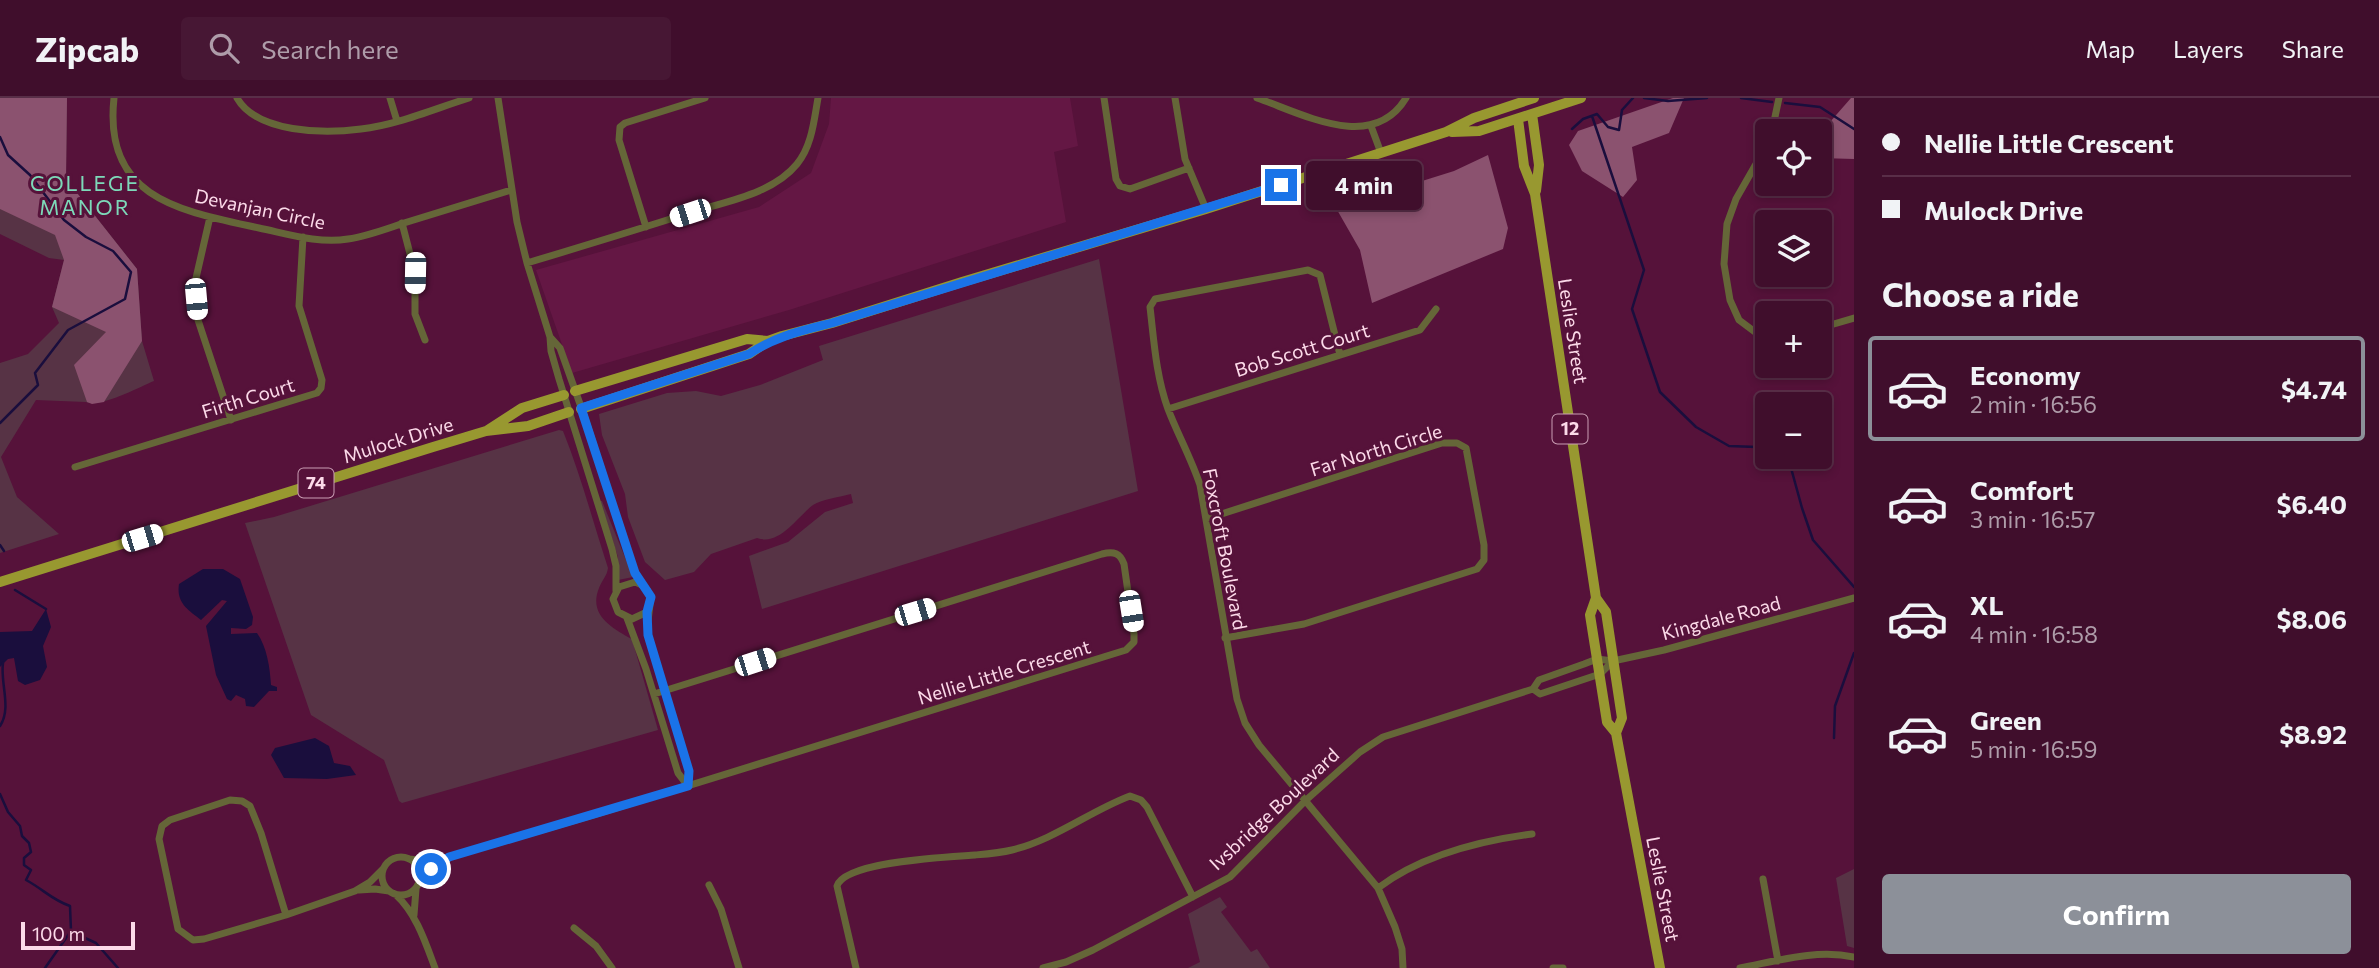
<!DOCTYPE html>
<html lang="en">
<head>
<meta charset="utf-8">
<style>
	body { margin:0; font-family:Commissioner,sans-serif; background:#471734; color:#f1f3f6; height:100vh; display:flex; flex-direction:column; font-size:26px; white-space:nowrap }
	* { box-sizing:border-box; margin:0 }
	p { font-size:23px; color:#ae9ca9 }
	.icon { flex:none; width:38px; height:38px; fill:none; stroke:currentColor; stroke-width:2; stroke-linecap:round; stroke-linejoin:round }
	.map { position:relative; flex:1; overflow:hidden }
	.sheet { display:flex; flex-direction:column; background:#400e2c; width:525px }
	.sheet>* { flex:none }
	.banner { display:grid; align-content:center; height:154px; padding:0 28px; background:#400e2c }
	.controls { position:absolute; left:1755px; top:21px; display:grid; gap:14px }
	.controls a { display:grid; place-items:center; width:77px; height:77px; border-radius:7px; background:#400e2c; box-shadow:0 4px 10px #0003,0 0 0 2px #592e48; font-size:35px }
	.scale { position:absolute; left:21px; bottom:18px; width:114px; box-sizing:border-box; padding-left:7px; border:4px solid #fcdae9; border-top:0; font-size:19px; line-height:24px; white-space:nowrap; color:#fcdae9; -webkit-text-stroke:5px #56123a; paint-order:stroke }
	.end { position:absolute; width:32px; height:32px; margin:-16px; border:9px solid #1a73e8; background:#fff; box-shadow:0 0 0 4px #fff }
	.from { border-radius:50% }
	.bubble { position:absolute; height:49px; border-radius:7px; background:#400e2c; box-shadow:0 4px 10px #0003,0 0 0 2px #592e48; font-size:23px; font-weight:700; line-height:49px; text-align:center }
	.car { position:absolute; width:21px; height:42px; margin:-21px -10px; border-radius:9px; box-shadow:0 0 5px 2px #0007; background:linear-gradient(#fff 24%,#345 0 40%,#fff 0 76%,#345 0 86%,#fff 0) }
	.banner b { display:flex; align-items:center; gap:24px; height:66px; font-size:26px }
	.banner b+b { border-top:2px solid #592e48 }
	.banner i { width:18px; height:18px; background:#f1f3f6 }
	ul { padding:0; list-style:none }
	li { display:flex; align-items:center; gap:21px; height:105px; margin:0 14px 10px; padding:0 14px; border:4px solid transparent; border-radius:7px }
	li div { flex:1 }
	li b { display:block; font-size:26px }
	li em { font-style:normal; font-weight:700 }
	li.current { border-color:#8c9099 }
	li>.icon { width:63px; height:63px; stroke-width:1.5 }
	h2 { padding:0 28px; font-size:32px; line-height:84px }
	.primary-button { display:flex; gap:14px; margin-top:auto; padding:14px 28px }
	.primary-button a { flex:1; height:80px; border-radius:7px; background:#8c9099; color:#fff; font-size:28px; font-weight:700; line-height:80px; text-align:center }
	header { display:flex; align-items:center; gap:42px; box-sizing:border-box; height:98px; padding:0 35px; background:#400e2c; border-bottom:2px solid #592e48 }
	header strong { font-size:33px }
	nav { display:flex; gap:38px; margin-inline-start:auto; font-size:24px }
	.search { width:490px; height:63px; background:#471734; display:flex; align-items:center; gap:18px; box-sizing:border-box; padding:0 24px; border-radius:7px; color:#ae9ca9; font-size:26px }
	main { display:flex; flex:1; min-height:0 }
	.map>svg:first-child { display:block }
	.built { fill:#641744 }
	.green { fill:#573345 }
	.forest { fill:#8b526f }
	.water { fill:#1a0e3d }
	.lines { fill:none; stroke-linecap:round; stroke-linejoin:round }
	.stream { stroke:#1a0e3d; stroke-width:2.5 }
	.minor { stroke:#656638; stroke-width:7 }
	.primary { stroke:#989830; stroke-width:10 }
	.route { stroke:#1a73e8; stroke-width:9 }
	.labels { text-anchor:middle; stroke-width:6; stroke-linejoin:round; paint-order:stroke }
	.shield { fill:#56123a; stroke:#ca9eb4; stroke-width:2 }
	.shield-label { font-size:18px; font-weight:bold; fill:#fcdae9 }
	.street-label { font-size:19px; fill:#fcdae9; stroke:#56123a }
	.neighbourhood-label { font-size:21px; letter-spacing:2px; fill:#7dd9b9; stroke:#56123a }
</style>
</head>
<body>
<header>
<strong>Zipcab</strong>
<div class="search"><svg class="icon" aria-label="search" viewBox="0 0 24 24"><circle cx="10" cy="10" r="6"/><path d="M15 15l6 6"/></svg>Search here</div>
<nav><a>Map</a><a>Layers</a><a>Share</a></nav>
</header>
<main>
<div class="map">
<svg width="1854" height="870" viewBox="0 0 1854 870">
	<rect width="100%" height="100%" fill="#56123a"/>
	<path class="built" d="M831,0H1070L1078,48L1054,54L1066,124L789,212L572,275L536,172L759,109L811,75L829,26Z"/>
	<path class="green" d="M0,0H67L66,81L137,171L142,243L154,283C139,289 101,310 86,304L36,302L1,359L17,399L59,436L0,455V265L28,256L59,225L52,209L64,162L49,160L0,136Z
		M1099,161L1138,393L762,511L749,458L788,444L825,414L853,405L851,396C840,399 822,401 813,407C797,419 780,448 757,440L711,456L694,474L665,482L645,464L628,419L625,396L602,337L599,316L667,295L696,293L721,298L760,287L823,262L819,248Z
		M559,332L563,333C581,378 593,424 608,470C607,478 602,482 599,490C588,517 612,530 632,541L658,632L402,705L399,703L384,662L311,617L245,425L274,419Z
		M600,403H602L633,479L618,482V459Z
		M1854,771V850L1847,848L1836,780Z
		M1220,799L1227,809L1221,814L1251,854L1257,851L1270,870H1188L1200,864L1188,816Z"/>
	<path class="forest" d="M0,0H67L66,81L137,171L142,243L104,304L92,306L87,304L74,267L106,234L52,209L64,162L55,137L0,111Z
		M1673,0H1684L1669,35L1632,49L1637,82L1623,99L1582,73L1569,47L1578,33Z
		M1851,0H1854V61L1820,60L1819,33L1823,32Z
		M1488,57L1508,130L1503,151L1372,205L1360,152L1336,110L1454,73Z"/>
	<path class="water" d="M203,471H223L240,481L253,519L252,527L246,531L231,530V536L257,535C267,549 270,570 271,587L277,589V593H269L254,609L246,608L245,601L236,597L231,603L227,601L216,577L206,528L227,503L222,502L201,522C188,512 176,505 179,486Z
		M46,511L51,529L43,548L47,569L40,582L25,587L18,583L14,560L8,561L0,569V534L32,533Z
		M315,640L329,648L334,665L350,668L356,677L327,681L284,680L271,657L275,650Z"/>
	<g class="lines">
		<path class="stream" d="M1644,0L1668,3L1707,0
			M1741,0L1772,4
			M1785,5L1820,9L1854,31
			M1592,18L1644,172L1632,211L1660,294L1696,329L1729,348L1757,349L1768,344
			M1572,31L1583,21L1597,16L1608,29L1619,32L1622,12L1633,0
			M0,39L8,57L30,77L64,122L86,139L113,153L131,174L125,201L68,232L35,275L38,287L0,325
			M1788,359L1802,410L1813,442L1854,489
			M0,447L4,453
			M15,492L46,511
			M0,628C12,610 0,585 3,565
			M1834,640L1835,608L1854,555
			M0,696L8,714L20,728L22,738L29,745L31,754L24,760V767L31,772L26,782C43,791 52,802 70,808L71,833L45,870
			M72,834L96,845L118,870"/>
		<path class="minor" d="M114,0C103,101 181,113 259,130C288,136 319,146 348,141C368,138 386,131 404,125C440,114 476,103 511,92
			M237,0C257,35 324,36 361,31C397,27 434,11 469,0
			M390,0L397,23
			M498,0L517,124L527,165L550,239L551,253L559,281L612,451L616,468V493
			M1104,0L1116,81L1120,88L1130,91L1189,70
			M1175,0L1185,61L1206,111
			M1257,0C1303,16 1373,55 1406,0
			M1371,28L1381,55
			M1772,33L1779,0
			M1768,45L1736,101L1727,126L1724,166L1730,202L1739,222L1755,234L1768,238
			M210,119L196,180L198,222L231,322
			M402,125L415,175V216L425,242
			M646,129L619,42L620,29L625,25L705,0
			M527,165C580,149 633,133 686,116C722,104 772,97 797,66C812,48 814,22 818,0
			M1820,230L1854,220
			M551,240L560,250L585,320L633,470L641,485
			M1340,257L1320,177L1308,172L1155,201L1150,209C1154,243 1156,278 1168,311C1178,337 1191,360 1200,387L1237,601L1245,625L1259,647L1378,790L1395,829L1402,851L1403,870
			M1168,311L1420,232L1436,211
			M75,369L317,295L321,290L322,282L299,208L303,139
			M1206,421L1442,345H1457L1466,350L1484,447V462L1477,471L1304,526L1225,540
			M647,514L632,521L618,514L613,501L619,489L635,484C662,493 644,515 648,538L689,673L688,688
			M627,520L646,571L678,675L688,688
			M1533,591L1540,596L1600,576L1613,563L1664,552L1854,500
			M382 778a19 19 0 1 1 38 0a19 19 0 1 1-38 0Z
			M409,761L427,763L449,759L597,716L1126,552L1134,544V536L1124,466C1120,455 1114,453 1102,456L654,596
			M1763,781L1778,863
			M419,782L446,761
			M709,787L721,811L739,870
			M1378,790C1422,757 1478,743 1532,736
			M359,792L375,791L389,793
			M395,796C416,815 425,843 435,870
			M286,817L261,735L250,708L242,703L230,702L170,722L162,728L159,741L178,831L193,842L204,841L286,817L355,793L370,784L383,771
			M414,817L416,791
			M574,830L596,848L612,870
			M856,870L837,788C845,763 949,759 975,757C987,756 1000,755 1012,752C1054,742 1090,713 1130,698L1141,702L1147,709L1193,799
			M1043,870L1066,864L1093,852L1230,779L1305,703L1360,654L1383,639L1533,591L1539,582L1584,566L1597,561L1613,563
			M1553,870H1563
			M1740,870C1777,863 1816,851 1854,859"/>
		<path class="primary" d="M1532,16L1539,67L1536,93
			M1518,21L1524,68L1535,96L1596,500L1606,514L1622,620L1616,635
			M1452,34L1479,33L1581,0
			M575,293L747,241L768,243
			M581,311L749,256L768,243L782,238L832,225L962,184L1206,111L1446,34L1474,20L1534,0
			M488,332L522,310L564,297
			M0,484L433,349L486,333L528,328L569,314
			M1596,500L1590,517L1607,624L1616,635L1660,870"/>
	</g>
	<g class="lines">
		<path class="route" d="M431,771L449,759L688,688L689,673L648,537L647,514L651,499L635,475L581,310L749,256C776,238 801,233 832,225L1281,87"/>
	</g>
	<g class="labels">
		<g class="shield">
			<rect x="1552.5" y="316.5" width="35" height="29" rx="5"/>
			<rect x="298.5" y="370.5" width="35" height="29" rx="5"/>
		</g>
		<g class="shield-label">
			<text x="1570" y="337">12</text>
			<text x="316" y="391">74</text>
		</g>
		<g class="street-label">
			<text transform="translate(260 111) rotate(12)" y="7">Devanjan Circle</text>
			<text transform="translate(1573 233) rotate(81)" y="7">Leslie Street</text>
			<text transform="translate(1302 252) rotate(-17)" y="7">Bob Scott Court</text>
			<text transform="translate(248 300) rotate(-17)" y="7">Firth Court</text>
			<text transform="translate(398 342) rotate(-17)" y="7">Mulock Drive</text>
			<text transform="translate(1376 352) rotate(-17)" y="7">Far North Circle</text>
			<text transform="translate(1225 451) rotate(79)" y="7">Foxcroft Boulevard</text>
			<text transform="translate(1721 520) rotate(-15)" y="7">Kingdale Road</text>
			<text transform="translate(1004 574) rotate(-17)" y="7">Nellie Little Crescent</text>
			<text transform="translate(1274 711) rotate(-43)" y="7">Ivsbridge Boulevard</text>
			<text transform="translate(1663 791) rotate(79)" y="7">Leslie Street</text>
		</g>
		<g class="neighbourhood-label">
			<text x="85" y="93">COLLEGE<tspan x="85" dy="24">MANOR</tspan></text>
		</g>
	</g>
</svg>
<div class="controls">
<a><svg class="icon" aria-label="locate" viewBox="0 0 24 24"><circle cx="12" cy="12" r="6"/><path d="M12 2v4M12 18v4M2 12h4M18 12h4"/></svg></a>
<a><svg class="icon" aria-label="layers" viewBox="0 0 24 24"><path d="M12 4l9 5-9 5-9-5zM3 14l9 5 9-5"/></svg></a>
<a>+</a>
<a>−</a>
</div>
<div class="scale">100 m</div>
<i class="end from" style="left:431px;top:771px"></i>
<i class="end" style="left:1281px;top:87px"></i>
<div class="bubble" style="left:1306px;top:63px;width:116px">4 min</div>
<i class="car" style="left:690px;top:115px;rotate:252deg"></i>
<i class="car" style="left:415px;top:175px;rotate:181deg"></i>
<i class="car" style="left:196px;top:201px;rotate:175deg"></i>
<i class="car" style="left:142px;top:440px;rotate:73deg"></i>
<i class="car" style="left:1131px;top:513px;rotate:171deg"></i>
<i class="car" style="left:915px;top:514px;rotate:73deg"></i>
<i class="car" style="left:755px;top:564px;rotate:72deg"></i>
</div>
<section class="sheet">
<div class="banner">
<b><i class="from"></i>Nellie Little Crescent</b>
<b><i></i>Mulock Drive</b>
</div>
<h2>Choose a ride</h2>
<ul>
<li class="current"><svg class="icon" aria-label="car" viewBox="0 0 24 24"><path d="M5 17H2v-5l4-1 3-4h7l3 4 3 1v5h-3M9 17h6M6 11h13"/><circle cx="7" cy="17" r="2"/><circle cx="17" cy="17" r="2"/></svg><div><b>Economy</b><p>2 min · 16:56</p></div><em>$4.74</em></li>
<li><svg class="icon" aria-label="car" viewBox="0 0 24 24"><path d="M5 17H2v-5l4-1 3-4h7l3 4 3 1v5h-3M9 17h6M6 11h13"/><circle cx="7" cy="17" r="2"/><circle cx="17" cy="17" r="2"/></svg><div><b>Comfort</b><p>3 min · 16:57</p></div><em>$6.40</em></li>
<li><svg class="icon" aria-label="car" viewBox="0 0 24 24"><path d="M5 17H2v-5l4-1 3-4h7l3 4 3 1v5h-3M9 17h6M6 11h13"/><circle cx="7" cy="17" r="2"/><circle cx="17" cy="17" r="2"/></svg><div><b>XL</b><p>4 min · 16:58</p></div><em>$8.06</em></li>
<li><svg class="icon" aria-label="car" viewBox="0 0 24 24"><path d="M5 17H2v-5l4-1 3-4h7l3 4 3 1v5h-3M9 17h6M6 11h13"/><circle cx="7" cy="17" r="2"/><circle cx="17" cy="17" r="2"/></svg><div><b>Green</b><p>5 min · 16:59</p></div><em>$8.92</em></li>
</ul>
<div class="primary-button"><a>Confirm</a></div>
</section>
</main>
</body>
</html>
